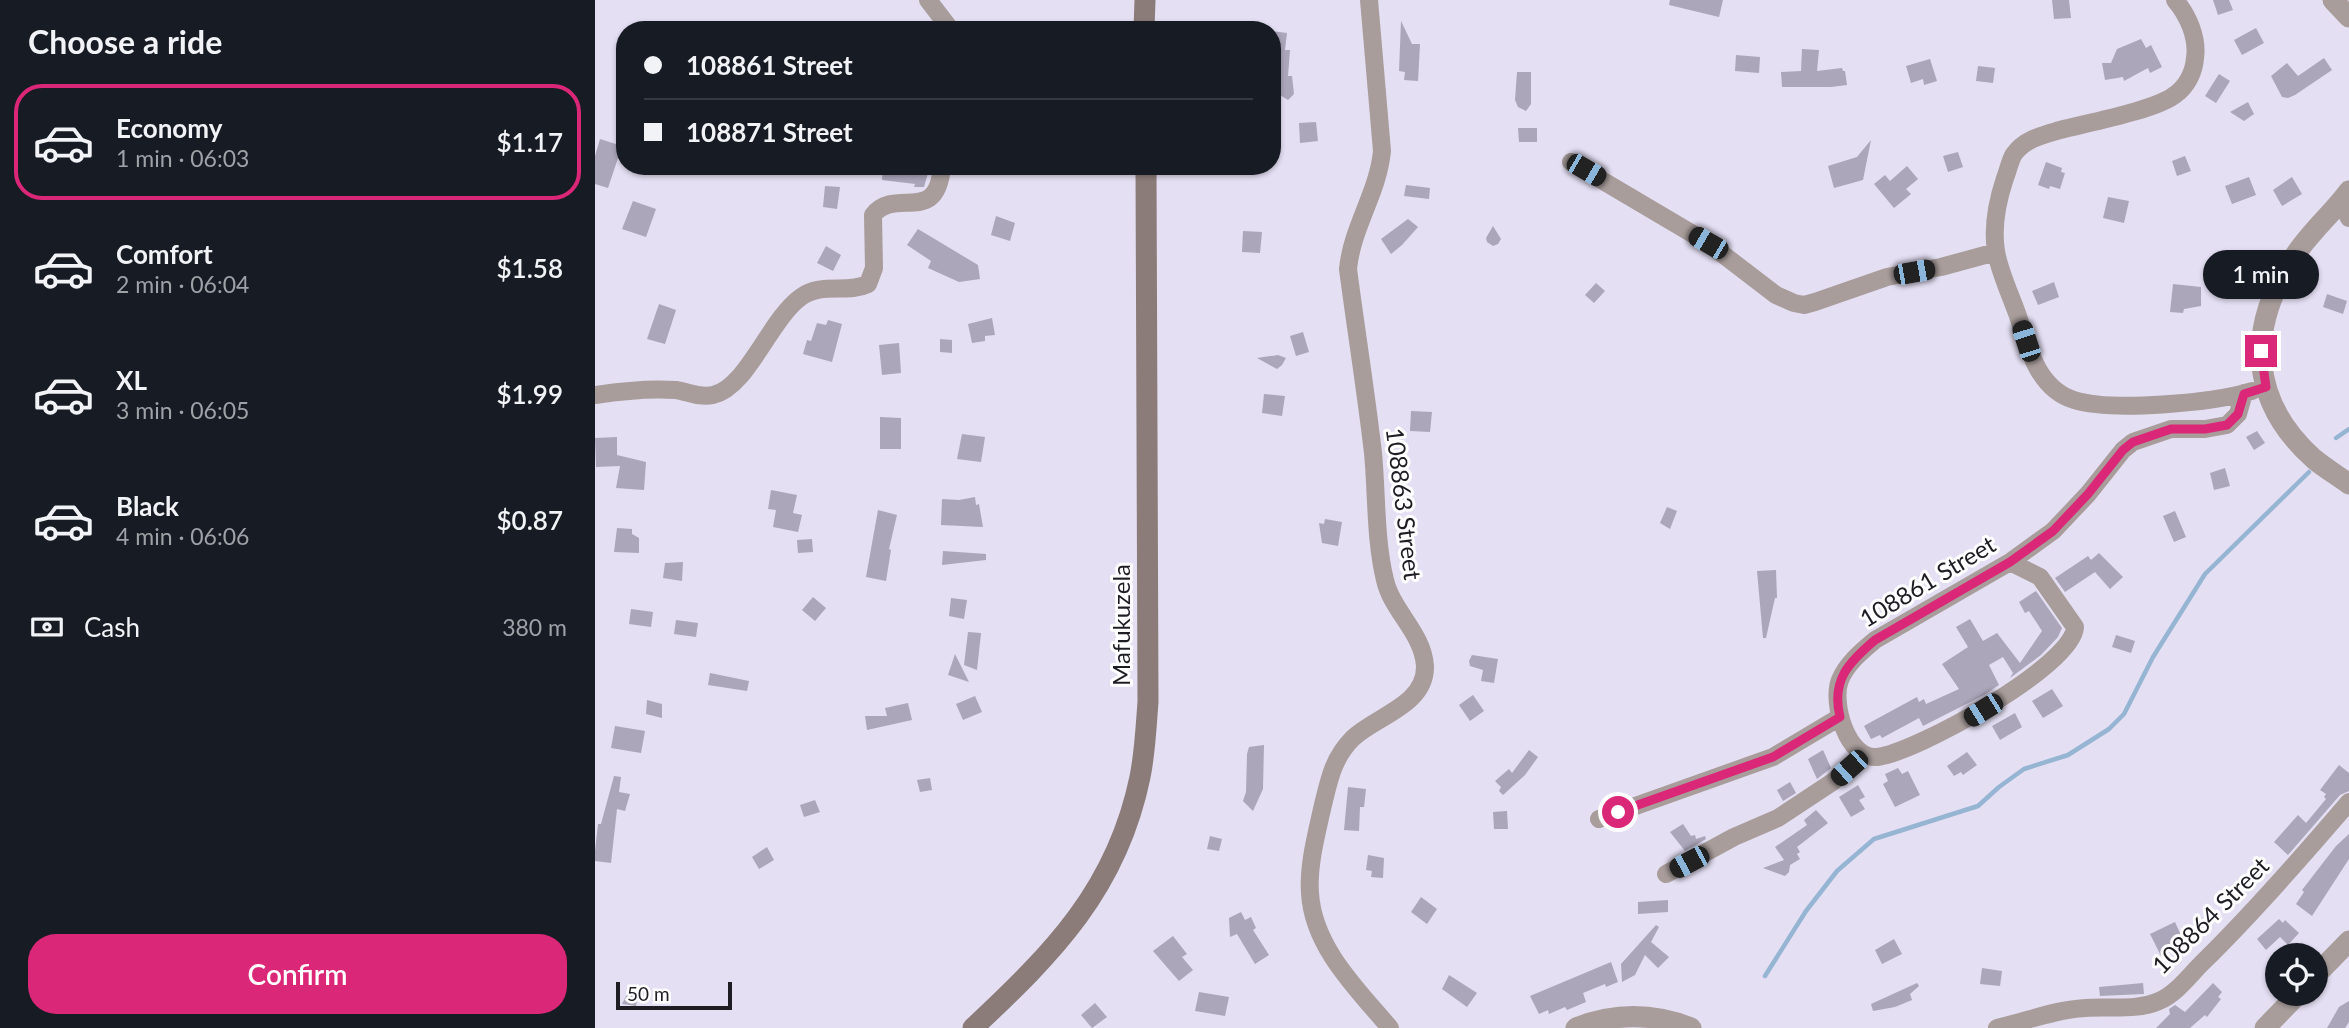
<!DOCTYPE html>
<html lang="en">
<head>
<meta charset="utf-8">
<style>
	body { margin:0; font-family:Lato,sans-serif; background:#20242c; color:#f1f3f6; height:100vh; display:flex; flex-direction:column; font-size:26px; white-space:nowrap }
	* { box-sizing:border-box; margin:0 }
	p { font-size:23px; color:#9ea1a6 }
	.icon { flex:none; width:38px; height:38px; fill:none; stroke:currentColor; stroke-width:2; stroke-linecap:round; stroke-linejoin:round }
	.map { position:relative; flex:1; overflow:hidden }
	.sheet { display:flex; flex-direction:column; background:#171b24; width:595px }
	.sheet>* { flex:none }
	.top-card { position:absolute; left:21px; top:21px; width:665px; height:154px; border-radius:28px; box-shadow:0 2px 5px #0004; display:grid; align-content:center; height:154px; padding:0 28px; background:#171b24 }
	.tools { position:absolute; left:1670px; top:943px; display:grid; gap:14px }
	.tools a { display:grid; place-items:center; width:63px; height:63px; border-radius:50%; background:#171b24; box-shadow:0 2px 5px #0004; font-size:35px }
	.scale { position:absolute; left:21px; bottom:18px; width:116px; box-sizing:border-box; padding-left:7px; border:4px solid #1f1d24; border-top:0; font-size:19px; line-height:24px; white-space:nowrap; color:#1f1d24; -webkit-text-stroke:5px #fff; paint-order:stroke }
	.end { position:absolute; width:32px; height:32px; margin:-16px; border:9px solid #db2777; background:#fff; box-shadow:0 0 0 4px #fff }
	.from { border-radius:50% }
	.bubble { position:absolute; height:49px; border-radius:24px; background:#171b24; box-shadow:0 2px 5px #0004; font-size:23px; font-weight:600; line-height:49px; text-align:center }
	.car { position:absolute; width:21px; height:42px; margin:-21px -10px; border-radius:9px; box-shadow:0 0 5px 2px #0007; background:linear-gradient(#222 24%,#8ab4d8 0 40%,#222 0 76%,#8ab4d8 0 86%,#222 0) }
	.top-card b { display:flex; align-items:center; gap:24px; height:66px; font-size:26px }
	.top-card b+b { border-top:2px solid #363941 }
	.top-card i { width:18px; height:18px; background:#f1f3f6 }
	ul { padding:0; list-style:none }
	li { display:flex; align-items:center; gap:21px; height:116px; margin:0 14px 10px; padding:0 14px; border:4px solid transparent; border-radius:28px }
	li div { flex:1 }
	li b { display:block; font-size:26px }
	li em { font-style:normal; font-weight:600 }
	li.active { border-color:#db2777 }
	li>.icon { width:63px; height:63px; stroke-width:1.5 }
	h2 { padding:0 28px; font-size:32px; line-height:84px }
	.pay { display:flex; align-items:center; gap:18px; height:77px; padding:0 28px; font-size:26px }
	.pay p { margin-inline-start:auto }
	.primary-button { display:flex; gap:14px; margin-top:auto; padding:14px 28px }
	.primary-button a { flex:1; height:80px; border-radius:28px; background:#db2777; color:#fff; font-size:28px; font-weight:600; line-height:80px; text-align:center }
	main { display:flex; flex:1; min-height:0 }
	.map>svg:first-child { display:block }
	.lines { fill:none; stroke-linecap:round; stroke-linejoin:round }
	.stream { stroke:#96b5d3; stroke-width:4.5 }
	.building { fill:#aba6ba }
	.minor { stroke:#a89d9b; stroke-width:18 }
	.tertiary { stroke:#a89d9b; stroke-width:21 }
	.secondary { stroke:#8c7c79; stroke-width:21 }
	.route { stroke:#db2777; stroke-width:9 }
	.labels { text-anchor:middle; stroke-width:6; stroke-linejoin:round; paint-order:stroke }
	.street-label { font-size:24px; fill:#1f1d24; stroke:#fff }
</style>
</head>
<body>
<main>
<section class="sheet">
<h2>Choose a ride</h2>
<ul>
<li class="active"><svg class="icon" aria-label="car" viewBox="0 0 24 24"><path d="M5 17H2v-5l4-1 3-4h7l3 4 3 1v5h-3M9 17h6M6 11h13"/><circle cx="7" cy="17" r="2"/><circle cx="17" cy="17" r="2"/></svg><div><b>Economy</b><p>1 min · 06:03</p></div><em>$1.17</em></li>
<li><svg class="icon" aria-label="car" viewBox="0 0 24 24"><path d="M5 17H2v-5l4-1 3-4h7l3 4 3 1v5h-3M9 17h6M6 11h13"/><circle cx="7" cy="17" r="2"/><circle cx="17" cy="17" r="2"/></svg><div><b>Comfort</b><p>2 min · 06:04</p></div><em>$1.58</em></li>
<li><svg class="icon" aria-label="car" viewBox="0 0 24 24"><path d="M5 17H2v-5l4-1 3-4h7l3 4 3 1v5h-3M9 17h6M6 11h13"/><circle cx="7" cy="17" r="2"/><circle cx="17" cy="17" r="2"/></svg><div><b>XL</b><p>3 min · 06:05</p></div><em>$1.99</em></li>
<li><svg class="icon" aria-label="car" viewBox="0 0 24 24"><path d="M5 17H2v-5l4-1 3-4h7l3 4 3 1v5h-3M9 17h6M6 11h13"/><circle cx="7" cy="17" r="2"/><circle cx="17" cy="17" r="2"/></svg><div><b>Black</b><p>4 min · 06:06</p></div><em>$0.87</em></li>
</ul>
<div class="pay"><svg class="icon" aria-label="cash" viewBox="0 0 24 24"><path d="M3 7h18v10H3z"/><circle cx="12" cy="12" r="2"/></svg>Cash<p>380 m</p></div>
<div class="primary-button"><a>Confirm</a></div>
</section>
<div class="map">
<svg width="1754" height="1028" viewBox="0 0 1754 1028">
	<rect width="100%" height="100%" fill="#e4dff3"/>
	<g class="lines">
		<path class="stream" d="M1741,438L1754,429
			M1170,976L1211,911L1242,871L1279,839L1383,806L1404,787L1429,769L1473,755L1514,729L1529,714L1558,657L1610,574L1714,472"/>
	</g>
	<path class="building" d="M1075,0H1128L1124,17L1074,5Z
		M1457,0H1474L1476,18L1459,19Z
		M1618,0H1634L1638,10L1623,15Z
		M806,21L817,44H825L823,81L809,80L810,72L804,71Z
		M1661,28L1669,43L1647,55L1639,40Z
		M677,31L692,33L690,50H695L693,76H697L699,94L693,100L685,95L684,84H679Z
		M1546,39L1551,48L1556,45L1567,67L1555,73L1553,68L1529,81L1528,77L1510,80L1507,63H1516L1522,49Z
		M1207,49L1224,50L1222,71L1247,68L1248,71H1250L1252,85L1236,87H1187L1186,72L1206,71Z
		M1141,55L1165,57L1164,73L1140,71Z
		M1729,58L1737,70L1700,95L1693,98L1687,97L1676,76L1692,63L1703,76Z
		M1335,59L1342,81L1329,85L1328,79L1316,83L1311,66Z
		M1383,66L1400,68L1398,83L1381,81Z
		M922,72H936V104L931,111L923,107L920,100Z
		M1624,74L1635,81L1621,103L1610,96Z
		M1653,102L1659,114L1649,121L1635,112Z
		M721,122L723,141L705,143L704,123Z
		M923,128H942V142H924Z
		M5,139L27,146L13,188L0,184V156Z
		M1276,140L1268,180L1239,188L1233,166L1262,157Z
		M1363,152L1368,167L1353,172L1348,156Z
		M1590,156L1596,171L1582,176L1577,161Z
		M1451,162L1467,168L1466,172L1470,173L1465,189L1455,186L1454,189L1443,185Z
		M288,166H335L329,187H319L320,184L287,180Z
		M1312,166L1323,179L1311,189L1316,194L1299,208L1279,184L1290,175L1295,181Z
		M1654,177L1661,195L1637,204L1630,186Z
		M1697,177L1707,194L1687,206L1678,190Z
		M811,185L835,188L834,199L809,196Z
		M230,186L245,187L242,209L228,207Z
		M1513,197L1534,201L1529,223L1508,218Z
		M38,201L61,209L51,237L27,229Z
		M401,216L420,223L415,241L396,235Z
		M813,219L823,227L807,245L796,254L786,239Z
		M898,226L906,239L903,244L898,246L892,242L891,238Z
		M323,229L383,265L385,279L364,282L333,268L336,261L312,245Z
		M648,231L667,232L665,253L647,252Z
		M231,246L246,255L238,271L222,263Z
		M1459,282L1464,297L1443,305L1437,291Z
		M1001,283L1010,291L999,303L990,295Z
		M1578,284L1606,287V306L1589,309L1588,313L1575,312Z
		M1732,294L1752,301L1748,314L1728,307Z
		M64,304L81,310L70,344L52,339Z
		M397,318L400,335L390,336V341L377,343L373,324Z
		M233,320L247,324L237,362L208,354L212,340L216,341L222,323L231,325Z
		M708,332L714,352L701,356L695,336Z
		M345,339L357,340V353L345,352Z
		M304,343L306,373L287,375L284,345Z
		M683,355L691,358L687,365L682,369L662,358Z
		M669,394L690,396L687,416L667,413Z
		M816,411L837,412L835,432L815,431Z
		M285,417L306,418V449H285Z
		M1662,431L1670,443L1659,450L1651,437Z
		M367,434L390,437L386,462L362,459Z
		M22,437V455L51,462L49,490L21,488L25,466L1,467L0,438Z
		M1630,468L1635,486L1619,490L1615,473Z
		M176,490L202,495L198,513L207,515L203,532L178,527L181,510L173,509Z
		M380,497L381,505L384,504L388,527L346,525L347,499L364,500Z
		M1072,507L1082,511L1075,529L1065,523Z
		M283,510L302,515L294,549L296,550L291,581L271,577Z
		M1580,511L1591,537L1579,542L1568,516Z
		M730,519L747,522L743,546L727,543L724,523L729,524Z
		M22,528L37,529V534L44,538V553L19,552Z
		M217,539L218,552L203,553L202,540Z
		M348,551L391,554V560L347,565Z
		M1504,553L1528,577L1515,589L1500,572L1470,592L1460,578L1493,556L1496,560Z
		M88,562L87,581L68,578L70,563Z
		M1181,570L1182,598H1180L1171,638H1168L1162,571Z
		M1441,591L1467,628L1463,637L1446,655L1415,678L1418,673L1408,657L1394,665L1404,685L1389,695L1328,726L1324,718L1287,738L1285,735L1276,739L1269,726L1276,722L1322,697L1324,702L1329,699L1331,704L1364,689L1347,664L1373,647L1361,627L1375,619L1388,641L1402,633L1425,663L1447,631L1434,611L1430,613L1424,602Z
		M218,597L231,608L220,621L207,610Z
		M356,598L372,600L369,619L354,616Z
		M36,609L58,612L56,627L34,624Z
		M81,620L103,623L101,637L79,634Z
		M373,632L386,633L382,670L369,665Z
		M1521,635L1540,641L1536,653L1517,647Z
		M360,654L374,682L353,675Z
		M877,655L903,659L899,683L886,681L888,670L875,666L874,661Z
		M115,673L154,681L152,691L113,685Z
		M1457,689L1468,706L1448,718L1437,701Z
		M878,695L889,711L875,721L864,705Z
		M380,696L387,712L368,720L361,704Z
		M52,700L67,704V718L51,714Z
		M313,703L317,720L272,730L270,716H292L290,708Z
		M1420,713L1427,727L1405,740L1397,726Z
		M20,726L50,731L46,753L16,748Z
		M669,745L668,789L658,811L648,801L651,792L652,754L654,747Z
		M934,750L943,757L930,775L908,795L904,791L906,787L900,781L914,769L917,773Z
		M1228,750L1236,768L1222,779L1213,759Z
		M1372,752L1382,765L1368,775L1366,772L1359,776L1352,766Z
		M1744,765L1754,773V791L1745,795L1693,855L1679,842L1703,815L1711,823L1731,799L1729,797L1731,794L1725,790Z
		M1303,768L1307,774L1313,771L1325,795L1300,807L1288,784L1293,781L1290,774Z
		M19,776L26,777L24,792L35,794L30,811L22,809L16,863L0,861V851L3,824H6Z
		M335,778L337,790L325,792L322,780Z
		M1195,782L1201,793L1188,801L1182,790Z
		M1263,785L1270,797L1264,800L1270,809L1256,817L1244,797Z
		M753,787L771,789L769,807H765L764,831L749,830Z
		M220,800L225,812L209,817L205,805Z
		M1221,810L1233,823L1202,847L1205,852L1202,854L1205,859L1195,865L1194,872L1190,876L1168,868L1189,860L1180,847L1212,825L1209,820Z
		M912,811L913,829H899L898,812Z
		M1088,824L1096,836L1100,835L1101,839L1110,836L1111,839L1090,851L1075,832Z
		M1754,834V859L1717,916L1701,904L1709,892L1707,890L1741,846Z
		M615,836L627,839L624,851L612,849Z
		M172,847L179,860L164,869L157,857Z
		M773,855L789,858L788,878L776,877L777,871L771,870Z
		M826,897L842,909L832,924L816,912Z
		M1073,900V912L1043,914V902Z
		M646,912L650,920L656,917L661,928L658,930L674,955L660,964L642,934L635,937L634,918Z
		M1684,919L1688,923L1690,920L1704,933L1693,945L1685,937L1671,950L1662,939Z
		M1580,922L1590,944L1566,956L1555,934Z
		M1061,925L1064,927L1056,942L1074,957L1063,968L1050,955L1040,975L1027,982L1026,964Z
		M578,936L592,954L587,957L598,970L584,981L558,951Z
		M1299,939L1307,954L1287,964L1280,950Z
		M1016,962L1023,982L1011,987L1010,984L988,993L991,1002L972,1010L970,1007L954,1014L953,1010L944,1014L935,996Z
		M1387,968L1407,971L1405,986L1385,984Z
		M854,975L882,993L872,1007L847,989Z
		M1322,983L1324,986L1315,994L1317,1000L1300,1007L1278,1011L1276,1004Z
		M1548,983L1549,994L1505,996L1504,987Z
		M1618,983L1627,992L1623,997L1626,999L1612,1017L1610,1015L1595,1028H1561L1575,1014L1574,1009L1580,1005L1590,1012Z
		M33,992L43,994L41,1006L27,1004Z
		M604,992L634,997L630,1016L600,1011Z
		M1754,1001V1022L1750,1028H1732L1744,1007Z
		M500,1003L512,1017L497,1028L486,1015Z"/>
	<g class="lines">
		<path class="minor" d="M333,0L356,30
			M774,0L787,151C783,193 757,227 753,269C761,330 771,392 778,453C782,495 780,539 790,580C797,611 828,633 830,666C831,705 781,716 758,738C737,759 734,781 727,809C721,836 713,866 715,893C718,947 762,989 795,1028
			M1580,0C1593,15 1603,38 1600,58C1599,72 1592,86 1581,94C1562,110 1492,123 1465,130C1448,135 1430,139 1419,154C1415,160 1413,171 1410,178C1402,202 1397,226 1401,251C1404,271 1416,296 1423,316C1433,348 1443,389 1479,400C1517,412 1618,403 1657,391
			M976,162L1113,243L1181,295L1199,303L1209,305L1220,302L1292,277L1346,267L1401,252
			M1746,202L1754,218
			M0,395C26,391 55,388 81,390C93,392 105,398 118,395C152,388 175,319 206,297C227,282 252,294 273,284L279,268L278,215C301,186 342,227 347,166
			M1415,562L1445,577L1480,627C1478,666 1320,753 1282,757C1252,760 1236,702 1245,680C1252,663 1267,651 1280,640L1415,562L1458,531L1493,494L1528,450L1538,442L1576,429H1610L1632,425L1643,414L1649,393
			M1004,819L1178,757L1245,717
			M1071,874L1139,837L1183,818L1239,781L1268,754
			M1402,1028C1432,1021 1459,1010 1490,1008C1513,1006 1542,1011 1564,1001C1581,994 1594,976 1607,963C1659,912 1707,857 1754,802"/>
		<path class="tertiary" d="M1738,0L1754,17
			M1754,191C1737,214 1714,233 1699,257C1652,327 1653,400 1719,459C1730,468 1743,476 1754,484
			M1720,976L1754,941
			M981,1028C1019,1013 1058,1013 1096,1028
			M1670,1028L1703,994"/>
		<path class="secondary" d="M549,30L550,0
			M378,1028C458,953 522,889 545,777C550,753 551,727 553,702L551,166"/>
	</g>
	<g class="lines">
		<path class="route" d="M1023,812L1178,757L1245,717C1236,680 1254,662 1280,640L1415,562L1458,531L1493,494L1528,450L1538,442L1576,429H1610L1632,425L1643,414L1649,394L1671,387L1666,351"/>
	</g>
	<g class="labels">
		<g class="street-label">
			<text transform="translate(808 504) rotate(83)" y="8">108863 Street</text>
			<text transform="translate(1333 582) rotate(-31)" y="8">108861 Street</text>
			<text transform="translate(527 625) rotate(-90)" y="8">Mafukuzela</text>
			<text transform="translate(1616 916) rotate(-45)" y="8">108864 Street</text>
		</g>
	</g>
</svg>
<div class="tools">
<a><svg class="icon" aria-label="locate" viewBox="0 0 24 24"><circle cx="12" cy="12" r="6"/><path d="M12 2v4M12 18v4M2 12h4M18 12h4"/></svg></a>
</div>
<div class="scale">50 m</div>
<i class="end from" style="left:1023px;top:812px"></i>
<i class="end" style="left:1666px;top:351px"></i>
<div class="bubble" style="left:1608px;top:250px;width:116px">1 min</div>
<i class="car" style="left:991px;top:170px;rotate:120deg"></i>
<i class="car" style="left:1113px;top:243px;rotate:300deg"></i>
<i class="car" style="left:1319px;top:272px;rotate:80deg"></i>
<i class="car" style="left:1431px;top:341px;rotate:342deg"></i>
<i class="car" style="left:1388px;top:710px;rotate:238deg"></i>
<i class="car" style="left:1254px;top:768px;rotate:228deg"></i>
<i class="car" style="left:1094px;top:862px;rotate:242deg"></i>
<div class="top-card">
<b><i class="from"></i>108861 Street</b>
<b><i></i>108871 Street</b>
</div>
</div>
</main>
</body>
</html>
